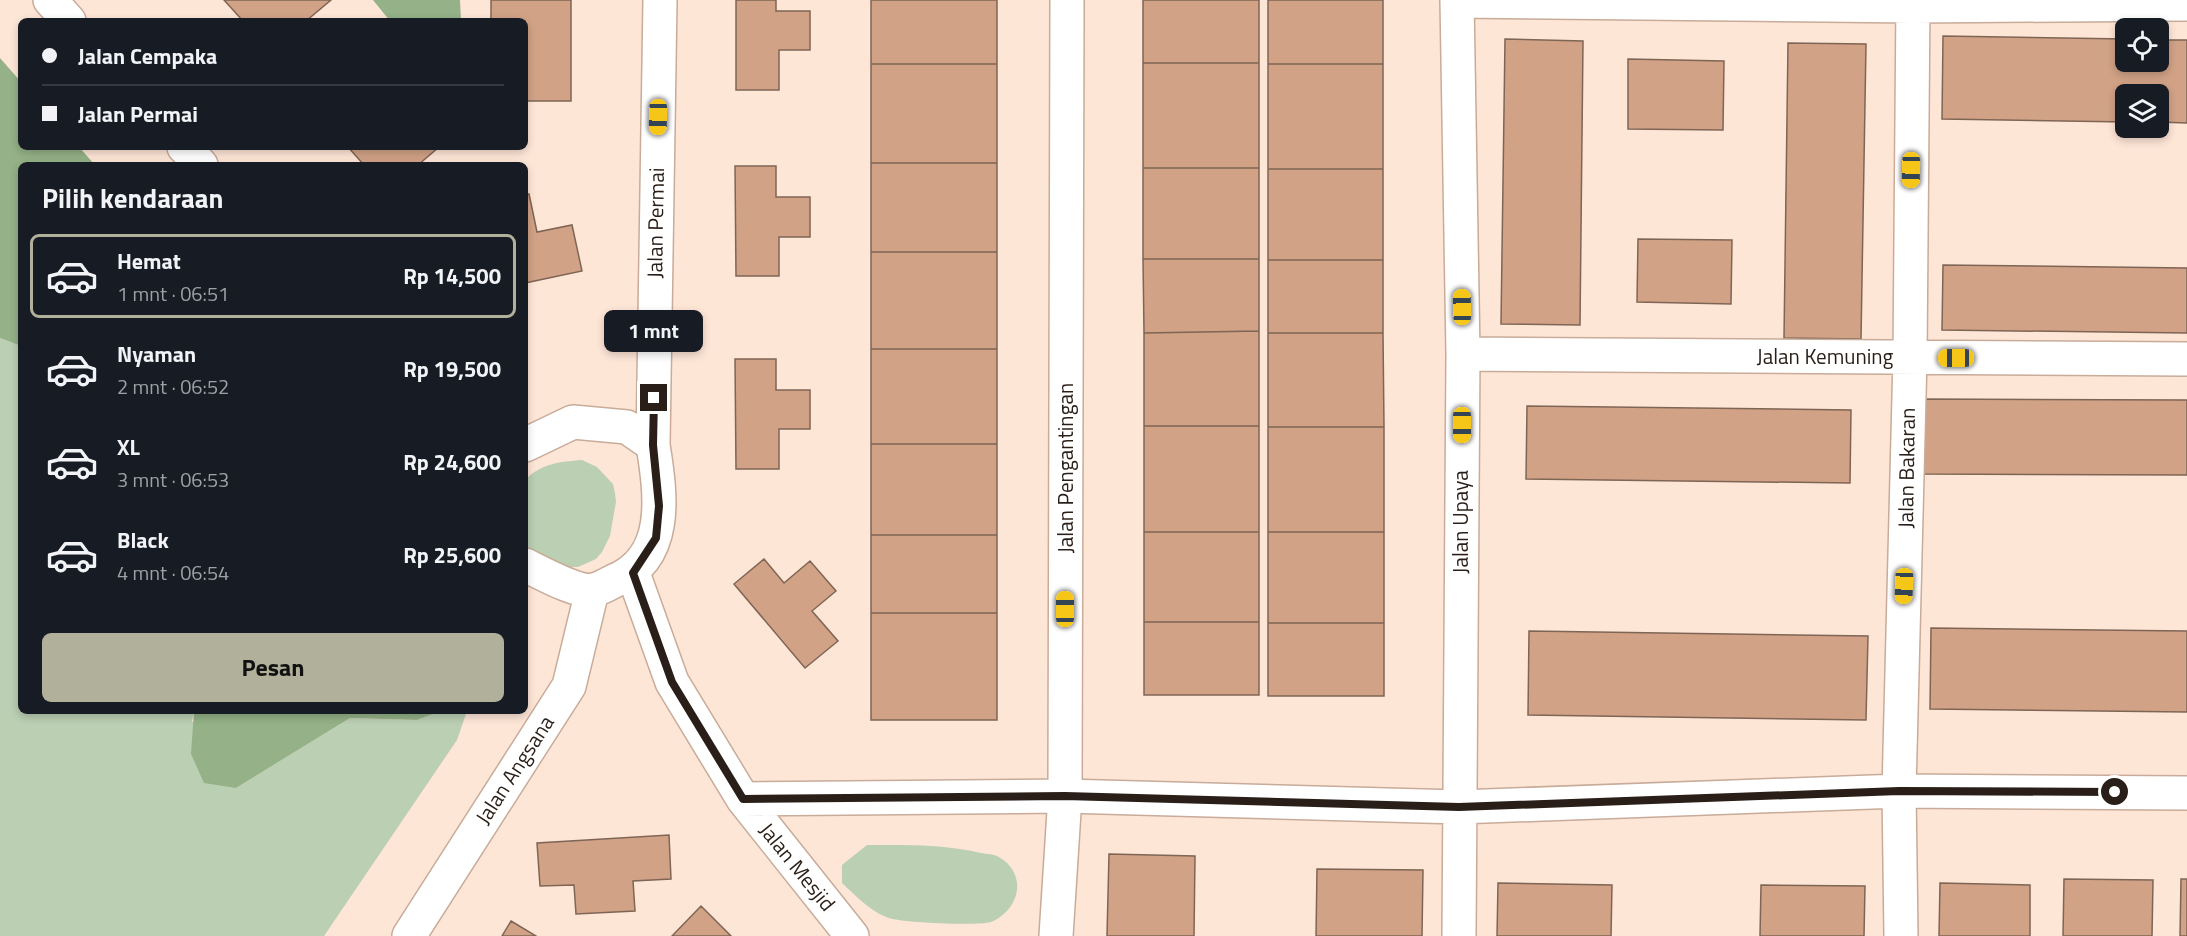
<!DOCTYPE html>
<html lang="id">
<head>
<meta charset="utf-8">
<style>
	body { margin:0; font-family:"Titillium Web",sans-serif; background:#20242c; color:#f1f3f6; height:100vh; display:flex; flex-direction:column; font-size:22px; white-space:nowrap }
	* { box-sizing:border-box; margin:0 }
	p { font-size:20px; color:#9ea1a6 }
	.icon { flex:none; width:33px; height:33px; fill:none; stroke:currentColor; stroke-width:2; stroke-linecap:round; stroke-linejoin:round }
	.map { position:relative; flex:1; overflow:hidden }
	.side { position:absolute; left:18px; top:162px; width:510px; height:552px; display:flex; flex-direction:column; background:#171b24; border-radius:9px; box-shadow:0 3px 9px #0003 }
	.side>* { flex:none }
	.guide { position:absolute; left:18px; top:18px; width:510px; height:132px; border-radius:9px; box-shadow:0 3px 9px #0003; display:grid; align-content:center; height:132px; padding:0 24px; background:#171b24 }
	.controls { position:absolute; left:2115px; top:18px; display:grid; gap:12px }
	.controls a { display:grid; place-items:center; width:54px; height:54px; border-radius:9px; background:#171b24; box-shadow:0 3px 9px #0003; font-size:30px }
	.end { position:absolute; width:27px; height:27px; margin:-14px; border:8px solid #2a1f18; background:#fff; box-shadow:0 0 0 3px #fff }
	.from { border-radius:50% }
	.bubble { position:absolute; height:42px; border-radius:9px; background:#171b24; box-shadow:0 3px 9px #0003; font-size:20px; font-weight:700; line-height:42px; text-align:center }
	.car { position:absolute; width:18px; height:36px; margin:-18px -9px; border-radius:8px; box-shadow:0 0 4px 2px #0007; background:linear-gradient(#f5c518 24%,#345 0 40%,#f5c518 0 76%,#345 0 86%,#f5c518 0) }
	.guide b { display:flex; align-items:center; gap:21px; height:57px; font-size:22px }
	.guide b+b { border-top:2px solid #363941 }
	.guide i { width:15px; height:15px; background:#f1f3f6 }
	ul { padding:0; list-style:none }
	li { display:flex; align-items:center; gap:18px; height:84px; margin:0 12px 9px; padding:0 12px; border:3px solid transparent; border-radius:9px }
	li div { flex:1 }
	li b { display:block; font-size:22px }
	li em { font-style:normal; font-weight:700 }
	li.current { border-color:#b1b09a }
	li>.icon { width:54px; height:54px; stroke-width:1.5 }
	h2 { padding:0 24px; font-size:27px; line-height:72px }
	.cta { display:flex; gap:12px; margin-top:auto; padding:12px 24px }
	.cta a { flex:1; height:69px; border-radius:9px; background:#b1b09a; color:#111; font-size:24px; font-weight:700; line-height:69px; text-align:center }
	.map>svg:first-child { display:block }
	.green { fill:#bbcfb3 }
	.forest { fill:#94b187 }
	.building { fill:#d1a286; stroke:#7f6555; stroke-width:1.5 }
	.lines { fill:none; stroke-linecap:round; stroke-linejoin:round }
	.minor-casing { stroke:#c8ab99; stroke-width:36 }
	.minor { stroke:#fff; stroke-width:33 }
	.route { stroke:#2a1f18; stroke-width:8 }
	.labels { text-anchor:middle; stroke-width:4.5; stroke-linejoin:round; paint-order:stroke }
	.street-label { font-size:21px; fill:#2a1f18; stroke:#fff }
</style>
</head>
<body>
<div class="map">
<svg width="2187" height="936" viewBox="0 0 2187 936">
	<rect width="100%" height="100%" fill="#fee6d7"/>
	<path class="green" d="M0,338L21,346V711H194L192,721L236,788L350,718L417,720L441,711H467L457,740L324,936H0Z
		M582,460L597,467L613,484L615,493L616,502L610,536L602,552L596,559L578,567H560L530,550L525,543V480C542,463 559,462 582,460Z
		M867,845C906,845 943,844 981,853C987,854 994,854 999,857C1028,874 1020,910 991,922C978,926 898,923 886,917C870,911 855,895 842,883V865Z"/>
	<path class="forest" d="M373,0H460L461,21H390Z
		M0,58L21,82V147H79L95,165H21V346L0,338Z
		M194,711H441L417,720L350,718L236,788L204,783L191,754Z"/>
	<path class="building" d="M224,0H331L306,21H243Z
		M491,0H571V101H525V21H491Z
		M736,0H776V11H810V50H779V90H736Z
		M871,0H997V64H871Z
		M1143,0H1259V63H1143Z
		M1268,0H1383V64H1268Z
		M1943,36L2126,39V62H2158V40H2187V123L2158,122V94H2126V122L1942,119Z
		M1505,39L1583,41L1580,325L1501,324Z
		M1788,43L1866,44L1861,339L1784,338Z
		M1628,59L1724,61L1723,130L1628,129Z
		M1143,63H1259V168H1143Z
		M871,64H997V163H871Z
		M1268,64H1383V169H1268Z
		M348,147H439L418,165H364Z
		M871,163H997V252H871Z
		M735,166H776V197H810V237H779V276H736Z
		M1143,168H1259V259H1143Z
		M1268,169H1383V260H1268Z
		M529,194L537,232L572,225L582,271L525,283V195Z
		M1638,239L1732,240L1731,304L1637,302Z
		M871,252H997V349H871Z
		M1143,259H1259V331L1144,333Z
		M1268,260H1383V333H1268Z
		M1943,265L2187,268V333L1942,330Z
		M1259,331V426H1144V333Z
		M1268,333H1383L1384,427H1268Z
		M871,349H997V444H871Z
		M735,359H776V390H810V429H779V469H736Z
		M1923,399L2187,400V475L1923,474Z
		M1527,406L1851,410L1850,483L1526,479Z
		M1144,426H1259V532H1144Z
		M1268,427H1384V532H1268Z
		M871,444H997V535H871Z
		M1144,532H1259V622H1144Z
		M1268,532H1384V623H1268Z
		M871,535H997V613H871Z
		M764,559L784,583L810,561L836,591L812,611L838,641L805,668L734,584Z
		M871,613H997V720H871Z
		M1144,622H1259V695H1144Z
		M1268,623H1384V696H1268Z
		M1931,628L2187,631V712L1930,709Z
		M1529,631L1868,636L1866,720L1528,715Z
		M669,835L671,879L633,881L635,911L576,914L574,885L540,886L537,843Z
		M1109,854L1195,856L1194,936H1107Z
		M1317,869L1423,870L1422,936H1316Z
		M2064,879L2153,880L2152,936H2063Z
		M2181,879H2187V936H2180Z
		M1498,883L1612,885L1611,936H1497Z
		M1940,883L2030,885V936H1939Z
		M1761,885L1865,886L1864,936H1760Z
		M701,906L731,936H672Z
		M511,921L536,936H502Z"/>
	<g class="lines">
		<defs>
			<path id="minor" d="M50,0L69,21
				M1457,0L1463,354L1459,936
				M1457,1L1913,6L2187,4
				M184,147L201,165
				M1463,354L2187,359
				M525,445L573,422L627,427L653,445C661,495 670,558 614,581C608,584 600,589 593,590C577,593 540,572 525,565
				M653,445L660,0
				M633,573L672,682L743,799L852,936
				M743,799L1065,796L1459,807L1899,791L2187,793
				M409,936L569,686L592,591
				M1056,936L1065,796L1067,0
				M1901,936L1899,791L1910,357L1913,0"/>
		</defs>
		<use href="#minor" class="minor-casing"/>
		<use href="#minor" class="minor"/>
	</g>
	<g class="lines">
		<path class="route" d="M654,398L653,445L659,506L656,538L633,573L672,682L743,799L1065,796L1459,807L1899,791L2115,792"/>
	</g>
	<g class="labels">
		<g class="street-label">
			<text transform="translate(656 223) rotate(-89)" y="7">Jalan Permai</text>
			<text x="1825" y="364">Jalan Kemuning</text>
			<text transform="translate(1066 468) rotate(-90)" y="7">Jalan Pengantingan</text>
			<text transform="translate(1907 468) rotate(-89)" y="7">Jalan Bakaran</text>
			<text transform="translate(1461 522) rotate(-90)" y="7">Jalan Upaya</text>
			<text transform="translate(515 770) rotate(-57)" y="7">Jalan Angsana</text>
			<text transform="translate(797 867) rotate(51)" y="7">Jalan Mesjid</text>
		</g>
	</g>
</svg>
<div class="controls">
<a><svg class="icon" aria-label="locate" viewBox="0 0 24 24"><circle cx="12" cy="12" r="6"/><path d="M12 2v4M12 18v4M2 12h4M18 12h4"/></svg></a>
<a><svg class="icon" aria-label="layers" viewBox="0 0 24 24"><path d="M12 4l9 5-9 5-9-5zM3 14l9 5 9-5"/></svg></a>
</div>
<i class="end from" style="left:2115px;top:792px"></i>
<i class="end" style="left:654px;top:398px"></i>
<div class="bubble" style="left:604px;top:310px;width:99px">1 mnt</div>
<i class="car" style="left:658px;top:117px;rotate:181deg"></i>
<i class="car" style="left:1911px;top:170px;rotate:181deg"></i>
<i class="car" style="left:1462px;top:307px;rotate:359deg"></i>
<i class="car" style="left:1956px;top:358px;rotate:270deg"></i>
<i class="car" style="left:1462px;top:425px;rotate:180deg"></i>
<i class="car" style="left:1904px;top:586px;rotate:182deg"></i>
<i class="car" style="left:1065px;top:609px;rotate:0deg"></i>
<div class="guide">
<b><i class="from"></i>Jalan Cempaka</b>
<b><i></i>Jalan Permai</b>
</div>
<section class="side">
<h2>Pilih kendaraan</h2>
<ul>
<li class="current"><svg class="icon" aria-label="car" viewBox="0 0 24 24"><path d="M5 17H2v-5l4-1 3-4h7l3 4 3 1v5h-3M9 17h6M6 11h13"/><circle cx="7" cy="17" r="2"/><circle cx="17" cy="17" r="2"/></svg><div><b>Hemat</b><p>1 mnt · 06:51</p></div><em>Rp 14,500</em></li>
<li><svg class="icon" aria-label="car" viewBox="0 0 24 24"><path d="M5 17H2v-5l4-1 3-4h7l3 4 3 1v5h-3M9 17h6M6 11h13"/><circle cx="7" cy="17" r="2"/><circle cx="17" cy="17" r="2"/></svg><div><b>Nyaman</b><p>2 mnt · 06:52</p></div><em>Rp 19,500</em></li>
<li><svg class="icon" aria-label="car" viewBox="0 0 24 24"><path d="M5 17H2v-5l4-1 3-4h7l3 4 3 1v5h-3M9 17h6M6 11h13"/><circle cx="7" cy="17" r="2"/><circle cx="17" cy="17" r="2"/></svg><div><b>XL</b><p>3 mnt · 06:53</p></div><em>Rp 24,600</em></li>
<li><svg class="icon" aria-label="car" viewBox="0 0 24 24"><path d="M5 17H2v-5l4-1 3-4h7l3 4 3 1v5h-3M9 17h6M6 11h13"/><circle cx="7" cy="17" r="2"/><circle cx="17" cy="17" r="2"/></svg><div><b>Black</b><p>4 mnt · 06:54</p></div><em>Rp 25,600</em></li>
</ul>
<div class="cta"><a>Pesan</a></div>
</section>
</div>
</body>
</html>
